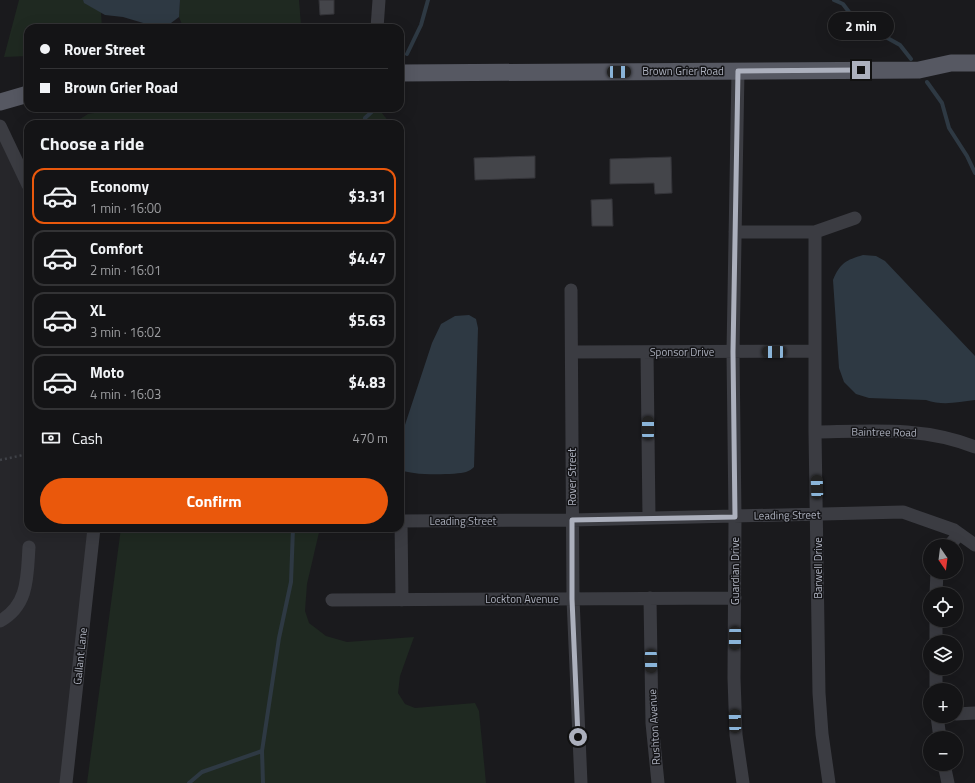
<!DOCTYPE html>
<html lang="en">
<head>
<meta charset="utf-8">
<style>
	body { margin:0; font-family:"Titillium Web",sans-serif; background:#212123; color:#f1f3f6; height:100vh; display:flex; flex-direction:column; font-size:15px; white-space:nowrap }
	* { box-sizing:border-box; margin:0 }
	p { font-size:13px; color:#9d9ea1 }
	.icon { flex:none; width:22px; height:22px; fill:none; stroke:currentColor; stroke-width:2; stroke-linecap:round; stroke-linejoin:round }
	.map { position:relative; flex:1; overflow:hidden }
	.side { position:absolute; left:24px; top:120px; width:380px; height:412px; display:flex; flex-direction:column; background:#141416; border-radius:12px; box-shadow:0 4px 16px #0002,0 0 0 1px #333335 }
	.side>* { flex:none }
	.guide { position:absolute; left:24px; top:24px; width:380px; height:88px; border-radius:12px; box-shadow:0 4px 16px #0002,0 0 0 1px #333335; display:grid; align-content:center; height:88px; padding:0 16px; background:#141416 }
	.needle { width:26px; rotate:166deg }
	.buttons { position:absolute; left:923px; top:539px; display:grid; gap:8px }
	.buttons a { display:grid; place-items:center; width:40px; height:40px; border-radius:50%; background:#141416; box-shadow:0 4px 16px #0002,0 0 0 1px #333335; font-size:20px }
	.end { position:absolute; width:18px; height:18px; margin:-9px; border:5px solid #acb0bd; background:#111; box-shadow:0 0 0 2px #111 }
	.from { border-radius:50% }
	.bubble { position:absolute; height:28px; border-radius:14px; background:#141416; box-shadow:0 4px 16px #0002,0 0 0 1px #333335; font-size:13px; font-weight:700; line-height:28px; text-align:center }
	.car { position:absolute; width:12px; height:24px; margin:-12px -6px; border-radius:5px; box-shadow:0 0 3px 1px #0007; background:linear-gradient(#222 24%,#8ab4d8 0 40%,#222 0 76%,#8ab4d8 0 86%,#222 0) }
	.guide b { display:flex; align-items:center; gap:14px; height:38px; font-size:15px }
	.guide b+b { border-top:1px solid #333335 }
	.guide i { width:10px; height:10px; background:#f1f3f6 }
	ul { padding:0; list-style:none }
	li { display:flex; align-items:center; gap:12px; height:56px; margin:0 8px 6px; padding:0 8px; border:2px solid #333335; border-radius:12px }
	li div { flex:1 }
	li b { display:block; font-size:15px }
	li em { font-style:normal; font-weight:700 }
	li.selected { border-color:#ea580c }
	li>.icon { width:36px; height:36px; stroke-width:1.5 }
	h2 { padding:0 16px; font-size:18px; line-height:48px }
	.pay { display:flex; align-items:center; gap:10px; height:44px; padding:0 16px; font-size:15px }
	.pay p { margin-inline-start:auto }
	.button { display:flex; gap:8px; margin-top:auto; padding:8px 16px }
	.button a { flex:1; height:46px; border-radius:24px; background:#ea580c; color:#fff; font-size:16px; font-weight:700; line-height:46px; text-align:center }
	.map>svg:first-child { display:block }
	.built { fill:#26262a }
	.green { fill:#1f2921 }
	.water { fill:#2e3943 }
	.lines { fill:none; stroke-linecap:round; stroke-linejoin:round }
	.stream { stroke:#2e3943; stroke-width:4 }
	.building { fill:#44454a; stroke:#343439 }
	.path { stroke:#414349; stroke-width:2.5; stroke-dasharray:2 3; stroke-linecap:butt }
	.minor { stroke:#3b3c42; stroke-width:13 }
	.major { stroke:#565862; stroke-width:17 }
	.route { stroke:#acb0bd; stroke-width:5 }
	.labels { text-anchor:middle; stroke-width:3; stroke-linejoin:round; paint-order:stroke }
	.street-label { font-size:11px; fill:#acb0bd; stroke:#151518 }
</style>
</head>
<body>
<div class="map">
<svg width="975" height="783" viewBox="0 0 975 783">
	<rect width="100%" height="100%" fill="#1a1a1d"/>
	<path class="built" d="M0,140L28,197V528H88L61,783H0Z"/>
	<path class="green" d="M19,0H83L85,3L101,12L102,28H28V56L4,57Z
		M180,0H299L301,25L183,27L179,17Z
		M125,108H378L389,122V124H72L88,114Z
		M121,528H320L307,584L305,611L309,623L326,636L347,642L414,637L400,676L398,693L405,704L415,708L475,703L479,711L486,783H87Z"/>
	<path class="water" d="M83,0H180L179,17L171,23L150,25L123,17L105,15L84,3Z
		M863,255L876,256L885,261L975,356V400C958,402 943,406 926,400L869,398L856,394L844,382L839,368L833,280C840,263 846,260 863,255Z
		M469,315L476,319L478,328L474,467C472,469 469,471 466,472C455,475 408,476 400,469V440L432,343L441,324L455,316Z"/>
	<g class="lines">
		<path class="stream" d="M834,0L843,4L849,12L866,19L873,30L900,45L911,59
			M407,54L421,25L428,0
			M927,82L942,103L949,128L967,156L975,173
			M364,124L365,118L376,108
			M189,783L202,772L262,751
			M263,783L262,751L279,638L291,582L293,528"/>
	</g>
	<path class="building" d="M319,0H334V14L320,15Z
		M535,156V178L475,180L474,158Z
		M671,157L672,193L655,194L654,183L610,184V159Z
		M612,199L613,226H592L591,200Z"/>
	<g class="lines">
		<path class="path" d="M0,460L28,454"/>
		<path class="minor" d="M377,28L379,0
			M738,71L733,352L735,517L734,678L736,735L743,783
			M0,126L28,185
			M735,232H815L855,218
			M815,232V432L819,693L822,734L829,783
			M571,290L573,599L581,783
			M572,352L815,351
			M647,352L649,518
			M815,432C870,431 923,426 975,447
			M400,521L572,520L903,512L954,530L975,545
			M401,521L402,600
			M949,546L959,534
			M936,594L937,572
			M650,598L652,723L658,783
			M332,600L735,598
			M0,621C29,605 27,576 29,547
			M936,642V620
			M936,668V690
			M956,714L975,713
			M937,716L940,738
			M944,764L948,783
			M66,783L94,528"/>
		<path class="major" d="M400,73L919,70L951,63H975
			M0,102L28,94"/>
	</g>
	<g class="lines">
		<path class="route" d="M578,737L572,599V520L735,517L733,352L738,71L861,70"/>
	</g>
	<g class="labels">
		<g class="street-label">
			<text x="683" y="75">Brown Grier Road</text>
			<text x="682" y="356">Sponsor Drive</text>
			<text transform="translate(884 432) rotate(1)" y="4">Baintree Road</text>
			<text transform="translate(572 477) rotate(-90)" y="4">Rover Street</text>
			<text transform="translate(787 515) rotate(-1)" y="4">Leading Street</text>
			<text x="463" y="525">Leading Street</text>
			<text transform="translate(818 568) rotate(-90)" y="4">Barwell Drive</text>
			<text transform="translate(735 571) rotate(-90)" y="4">Guardian Drive</text>
			<text x="522" y="603">Lockton Avenue</text>
			<text transform="translate(80 656) rotate(-84)" y="4">Gallant Lane</text>
			<text transform="translate(654 727) rotate(-93)" y="4">Rushton Avenue</text>
		</g>
	</g>
</svg>
<div class="buttons">
<a><svg class="needle" viewBox="-14 -14 28 28"><path d="M0-13l5 13h-10z" fill="#e53935"/><path d="M0 13l5-13h-10z" fill="#9d9ea1"/></svg></a>
<a><svg class="icon" aria-label="locate" viewBox="0 0 24 24"><circle cx="12" cy="12" r="6"/><path d="M12 2v4M12 18v4M2 12h4M18 12h4"/></svg></a>
<a><svg class="icon" aria-label="layers" viewBox="0 0 24 24"><path d="M12 4l9 5-9 5-9-5zM3 14l9 5 9-5"/></svg></a>
<a>+</a>
<a>−</a>
</div>
<i class="end from" style="left:578px;top:737px"></i>
<i class="end" style="left:861px;top:70px"></i>
<div class="bubble" style="left:828px;top:12px;width:66px">2 min</div>
<i class="car" style="left:619px;top:72px;rotate:90deg"></i>
<i class="car" style="left:774px;top:352px;rotate:269deg"></i>
<i class="car" style="left:648px;top:428px;rotate:0deg"></i>
<i class="car" style="left:817px;top:487px;rotate:358deg"></i>
<i class="car" style="left:735px;top:638px;rotate:181deg"></i>
<i class="car" style="left:651px;top:661px;rotate:179deg"></i>
<i class="car" style="left:735px;top:721px;rotate:358deg"></i>
<div class="guide">
<b><i class="from"></i>Rover Street</b>
<b><i></i>Brown Grier Road</b>
</div>
<section class="side">
<h2>Choose a ride</h2>
<ul>
<li class="selected"><svg class="icon" aria-label="car" viewBox="0 0 24 24"><path d="M5 17H2v-5l4-1 3-4h7l3 4 3 1v5h-3M9 17h6M6 11h13"/><circle cx="7" cy="17" r="2"/><circle cx="17" cy="17" r="2"/></svg><div><b>Economy</b><p>1 min · 16:00</p></div><em>$3.31</em></li>
<li><svg class="icon" aria-label="car" viewBox="0 0 24 24"><path d="M5 17H2v-5l4-1 3-4h7l3 4 3 1v5h-3M9 17h6M6 11h13"/><circle cx="7" cy="17" r="2"/><circle cx="17" cy="17" r="2"/></svg><div><b>Comfort</b><p>2 min · 16:01</p></div><em>$4.47</em></li>
<li><svg class="icon" aria-label="car" viewBox="0 0 24 24"><path d="M5 17H2v-5l4-1 3-4h7l3 4 3 1v5h-3M9 17h6M6 11h13"/><circle cx="7" cy="17" r="2"/><circle cx="17" cy="17" r="2"/></svg><div><b>XL</b><p>3 min · 16:02</p></div><em>$5.63</em></li>
<li><svg class="icon" aria-label="car" viewBox="0 0 24 24"><path d="M5 17H2v-5l4-1 3-4h7l3 4 3 1v5h-3M9 17h6M6 11h13"/><circle cx="7" cy="17" r="2"/><circle cx="17" cy="17" r="2"/></svg><div><b>Moto</b><p>4 min · 16:03</p></div><em>$4.83</em></li>
</ul>
<div class="pay"><svg class="icon" aria-label="cash" viewBox="0 0 24 24"><path d="M3 7h18v10H3z"/><circle cx="12" cy="12" r="2"/></svg>Cash<p>470 m</p></div>
<div class="button"><a>Confirm</a></div>
</section>
</div>
</body>
</html>
